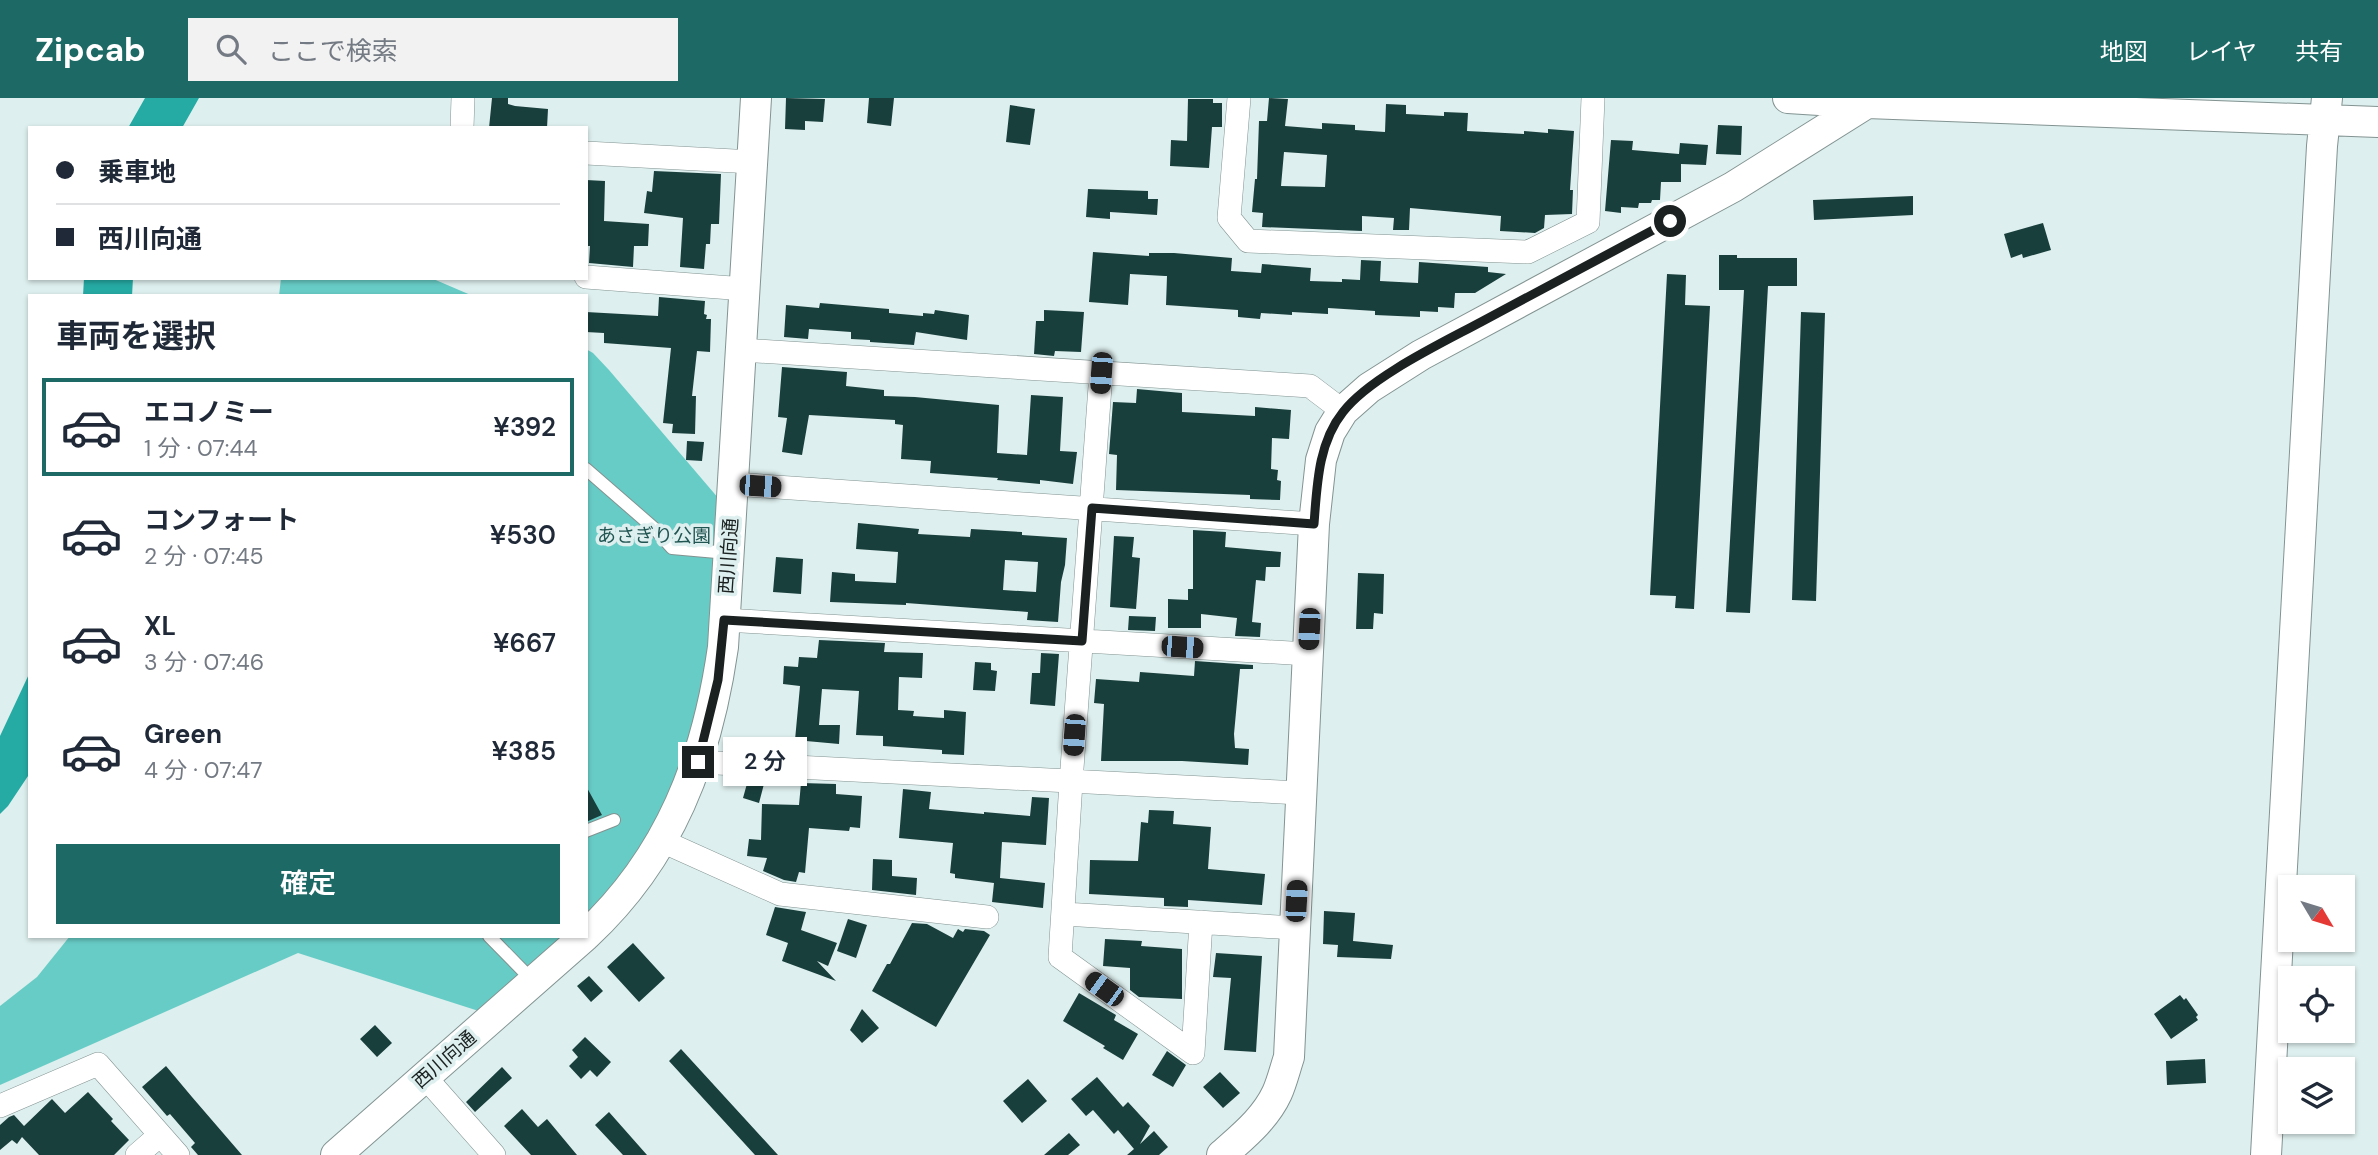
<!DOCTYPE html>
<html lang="ja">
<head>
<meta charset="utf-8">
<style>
	body { margin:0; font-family:"DM Sans","Noto Sans JP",sans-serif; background:#f2f2f3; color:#1f2937; height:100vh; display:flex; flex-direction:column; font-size:26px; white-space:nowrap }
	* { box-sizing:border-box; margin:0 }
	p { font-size:23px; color:#747a83 }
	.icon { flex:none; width:38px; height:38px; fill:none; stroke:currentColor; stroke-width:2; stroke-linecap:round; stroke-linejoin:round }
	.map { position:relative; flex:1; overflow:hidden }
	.details { position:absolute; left:28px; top:196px; width:560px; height:644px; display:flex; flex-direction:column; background:#fff; border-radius:0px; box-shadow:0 2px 5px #0004 }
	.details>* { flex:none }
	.hud { position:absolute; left:28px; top:28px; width:560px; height:154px; border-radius:0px; box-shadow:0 2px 5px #0004; display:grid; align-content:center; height:154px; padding:0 28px; background:#fff }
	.needle { width:46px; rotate:128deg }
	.fabs { position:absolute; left:2278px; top:777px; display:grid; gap:14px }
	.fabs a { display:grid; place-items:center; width:77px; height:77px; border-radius:0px; background:#fff; box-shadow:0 2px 5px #0004; font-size:35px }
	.end { position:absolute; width:32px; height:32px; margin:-16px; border:9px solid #1a2120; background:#fff; box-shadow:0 0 0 4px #fff }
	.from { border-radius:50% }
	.bubble { position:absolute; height:49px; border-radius:0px; background:#fff; box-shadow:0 2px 5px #0004; font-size:23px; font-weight:600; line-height:49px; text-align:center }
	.car { position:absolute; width:21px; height:42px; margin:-21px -10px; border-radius:9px; box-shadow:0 0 5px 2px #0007; background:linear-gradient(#222 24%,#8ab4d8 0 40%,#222 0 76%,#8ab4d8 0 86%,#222 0) }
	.hud b { display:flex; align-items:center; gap:24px; height:66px; font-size:26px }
	.hud b+b { border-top:2px solid #e0e1e3 }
	.hud i { width:18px; height:18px; background:#1f2937 }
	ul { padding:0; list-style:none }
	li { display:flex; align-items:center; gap:21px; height:98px; margin:0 14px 10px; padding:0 14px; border:4px solid transparent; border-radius:0px }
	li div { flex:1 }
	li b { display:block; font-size:26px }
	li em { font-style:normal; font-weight:600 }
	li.active { border-color:#1d6965 }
	li>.icon { width:63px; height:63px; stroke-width:1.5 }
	h2 { padding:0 28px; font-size:32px; line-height:84px }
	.button { display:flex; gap:14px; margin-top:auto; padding:14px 28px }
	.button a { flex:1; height:80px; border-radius:0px; background:#1d6965; color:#fff; font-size:28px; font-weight:600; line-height:80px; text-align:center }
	header { display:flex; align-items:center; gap:42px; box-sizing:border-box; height:98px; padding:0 35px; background:#1d6965; color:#fff }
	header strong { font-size:33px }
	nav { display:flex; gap:38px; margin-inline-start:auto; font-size:24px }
	.search { width:490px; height:63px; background:#f2f2f3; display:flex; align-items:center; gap:18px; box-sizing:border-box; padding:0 24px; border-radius:0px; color:#747a83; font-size:26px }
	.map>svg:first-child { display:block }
	.green { fill:#68ccc6 }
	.water { fill:#26aaa4 }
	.building { fill:#193f3d; fill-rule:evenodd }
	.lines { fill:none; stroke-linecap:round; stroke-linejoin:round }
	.service-casing { stroke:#829391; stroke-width:14 }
	.minor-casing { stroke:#829391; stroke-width:24 }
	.tertiary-casing { stroke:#829391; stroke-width:32 }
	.service { stroke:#fff; stroke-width:12 }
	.minor { stroke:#fff; stroke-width:23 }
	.tertiary { stroke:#fff; stroke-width:30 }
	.route { stroke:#1a2120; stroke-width:9 }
	.labels { text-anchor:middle; stroke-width:7; stroke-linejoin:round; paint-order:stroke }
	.park-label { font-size:19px; fill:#215552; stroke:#ddefee }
	.street-label { font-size:19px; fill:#1a2120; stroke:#ddefee }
</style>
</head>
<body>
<header>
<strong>Zipcab</strong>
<div class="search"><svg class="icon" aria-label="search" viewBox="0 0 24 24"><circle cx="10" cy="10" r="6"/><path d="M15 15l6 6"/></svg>ここで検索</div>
<nav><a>地図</a><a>レイヤ</a><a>共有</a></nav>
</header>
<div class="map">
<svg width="2378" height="1057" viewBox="0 0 2378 1057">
	<rect width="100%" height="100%" fill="#ddefee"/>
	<path class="green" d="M281,180H431L473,198H279Z
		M586,251L593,255L609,272L725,408L708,598L670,713L586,827Z
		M70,838H574L488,916L298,855L0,987V908L37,879Z"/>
	<path class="water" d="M145,0H199L182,30H128Z
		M84,180H133L132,198H83Z
		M30,574V675L8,708L0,716V638Z"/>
	<path class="building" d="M492,0H508V6L515,8L548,11L547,30H489Z
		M786,0L825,1L823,24L805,23V32L785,31Z
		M869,0H894L891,28L867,25Z
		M1269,0L1288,1L1285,28L1322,31V25L1355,27V32L1385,34L1386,6L1406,7V16L1444,18V14L1468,15L1467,33L1524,36V33L1548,35V31L1574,33L1570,92H1573L1572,116L1545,117L1544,130L1535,135L1500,133L1501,118L1410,110L1409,132H1393L1394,120L1362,118V133L1262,129L1263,115L1252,114L1255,81H1257L1259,23H1267ZM1284,54L1327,57L1325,89L1281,88Z
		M1188,1H1213V5H1222V29H1212L1209,70L1170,68L1171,42L1187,43Z
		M1010,7L1035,11L1030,47L1006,44Z
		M1718,27L1742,28L1741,57L1716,56Z
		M1611,42L1633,43L1632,52L1679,56L1680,45L1708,47L1706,67L1681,66V84H1661L1660,102H1652L1651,105H1639L1638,110L1621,109V115L1605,113Z
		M654,73L721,76L719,126H711L710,146H706L704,171L680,169L683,120L644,115L647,93L652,94Z
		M586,82L605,83L604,123L649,126L648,148H634L633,169L589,165L590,148H586Z
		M1088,91L1148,93V101H1158L1157,117L1110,114V121L1086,119Z
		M1913,98V117L1814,122L1813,102Z
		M2043,125L2051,152L2023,160L2022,156L2011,160L2004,136Z
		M1093,154L1149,158V155H1174L1232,160L1231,173L1261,175L1262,166L1311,170L1310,183L1342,184V181L1360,182L1361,162L1381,163L1380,183L1418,185L1419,164L1488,169V174L1506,176L1475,195H1455L1454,210L1438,209V214L1420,213V219L1375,217V213L1328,210V216L1292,214V217L1261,215L1260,221L1238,219V212L1166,207L1167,178H1165L1130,176L1128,207L1089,204Z
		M1719,157H1737V160H1797V188H1768L1750,515L1726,514L1744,192H1719Z
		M1667,176L1686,177L1685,207L1710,208L1694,511L1675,510L1676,498L1650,497Z
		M659,199L705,203L704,216L707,217L706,221H711L710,254L697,253L692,298H696L695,336L672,335L673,326L663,325L671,250L604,245V235L586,234V214L658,218Z
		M820,205L889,211V215L923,218V215L934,216L935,212L969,217L967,242L916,234L914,247L870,244V242L851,241V234L809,231L808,241L784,239L786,207L819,210Z
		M1044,212L1084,214L1081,254L1055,253L1054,258L1034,256L1036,223H1044Z
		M1801,214L1825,215L1816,503L1792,502Z
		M782,269L847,274L846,288L884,292V298L915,299L999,307L997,355L1027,357L1031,297L1063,299L1060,353L1077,354L1073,386L1040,382V386L997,382L998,380L930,375L931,363L901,361L903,327L895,326V322L809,317L802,357L782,354L787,320L778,319Z
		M1137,291L1182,295V314L1255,318V309L1291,312L1289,341L1272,340L1271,371L1278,372L1277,382L1281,383L1280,402L1250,401V397L1116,392L1117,357L1109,356L1113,304L1136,305Z
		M687,343L704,344L702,363L686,362Z
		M858,425L919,431L918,436L970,439L971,431L1022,434V437L1067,440L1065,467L1061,484L1058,524L1027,522L1028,514L906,505V507L830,504L832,474L855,476V483L896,485L898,454L856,451ZM1005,462L1038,464L1036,494L1003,492Z
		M1193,432L1226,434L1225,449L1281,454L1280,469H1266L1265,483L1256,482L1252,524L1261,525L1260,539L1235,538L1237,520L1201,516V530H1168V501L1188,502V491H1193Z
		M1114,438L1134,439L1132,459L1140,460L1136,511L1110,509Z
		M776,459L803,461L801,496L773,494Z
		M1358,475L1384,476L1383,516L1374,515L1373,531H1356Z
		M1129,518L1156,519L1155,533L1128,532Z
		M819,542L885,545L884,554L923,555L922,580L899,579L898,612L914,613L913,618L944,620V612L966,614L964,657L942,656V652L883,648V638L856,637L859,593L822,591L819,627H840L839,646L795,642L800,588L783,586L784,568L798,569L799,559L817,560Z
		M1041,555L1059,556L1055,608L1030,606L1032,575H1040Z
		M1195,563L1253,567V571H1240L1234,636L1235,650L1249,651L1248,667L1182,663H1101L1104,606L1094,605L1096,581L1139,584L1140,574L1194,578Z
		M975,564L991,565V572L997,573L995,593L973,592Z
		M748,682L764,686L759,705L743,700Z
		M801,685L836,686V696L862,698L860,730L850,729L849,733L809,730L805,775L799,774L796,784L784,782L763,773L767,760L747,758L749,741L761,742L762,706L799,707Z
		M586,688L602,717L586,724Z
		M903,691L931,694L929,711L984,716V714L1030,718L1032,699L1049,700L1046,747L1002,744L1000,780L1045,785L1043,810L992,804L994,785L955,780V776L950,775L953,745L899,740Z
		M1149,712L1174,713L1173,726L1211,729L1208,771L1265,776L1262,807L1188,802V809L1164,808V800L1089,796L1090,762L1138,763L1141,724L1148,725Z
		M873,761L892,762V778L917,780L916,797L872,792Z
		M775,809L806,814L801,832L837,845L828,868L817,863L836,883L782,863L788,845L766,837Z
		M1324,813L1355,815L1353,843L1393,847L1391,861L1337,859L1338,847L1323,846Z
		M848,821L867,827L856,860L837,853Z
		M912,825L927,826L953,840L958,831L963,834L965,831L984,833L990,837L936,929L872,893L887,866H890Z
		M1105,841L1142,843L1141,848L1182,851V901L1139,899L1130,892V870L1103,868Z
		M633,845L665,880L639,904L607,869Z
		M1216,855L1262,858L1256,954L1224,952L1231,880L1213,879Z
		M589,878L603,893L591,904L577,888Z
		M1079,895L1116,917L1114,922L1138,936L1123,962L1103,950L1105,948L1063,923Z
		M2180,897L2184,902L2186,900L2198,917L2196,919L2198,922L2171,941L2154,916Z
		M862,911L879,930L862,945L850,932Z
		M375,927L392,945L377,959L360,941Z
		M585,939L611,964L597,979L590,972L581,981L569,968L578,959L572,952Z
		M681,951L778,1057H755L669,963Z
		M1167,953L1186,967L1173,989L1152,977Z
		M2205,961L2206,985L2167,987L2166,963Z
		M166,968L192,999L242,1057H198L191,1049L195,1045L170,1016L167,1018L142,989Z
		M502,969L512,980L475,1014L466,1004Z
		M1220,974L1240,995L1223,1010L1203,989Z
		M1097,979L1123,1009L1128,1004L1150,1028L1140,1046L1154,1033L1168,1049L1159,1057H1127L1134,1051L1118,1032L1114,1036L1093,1012L1086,1018L1071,1001Z
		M1028,981L1047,1003L1022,1025L1003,1003Z
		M88,994L113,1021L111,1023L129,1042L114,1057H39L22,1039L17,1046L12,1042L0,1052V1027L9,1019L14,1017L24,1028L52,1001L65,1015Z
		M522,1011L538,1029L547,1021L577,1057H531L504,1028Z
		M609,1014L647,1057H623L595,1027Z
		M1069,1035L1080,1047L1068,1057H1044Z"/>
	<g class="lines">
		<defs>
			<path id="service" d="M586,371L655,431L672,450L728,455
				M586,733L614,722
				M489,838L533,883"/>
			<path id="minor" d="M1239,0L1229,120L1248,143L1528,154L1588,124L1593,0
				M462,30L463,0
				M586,55L753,64
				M586,179L745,191
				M741,252L1310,288L1343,313
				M1101,275L1071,684L1060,859L1193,955L1201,824
				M733,386L1314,426
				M724,522L1308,556
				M698,664L1301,695
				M662,743L780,796L987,819
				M1064,816L1295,830
				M425,979L494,1057
				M0,1008L98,966L178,1057
				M137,1057L160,1037"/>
			<path id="tertiary" d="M1788,0L1867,5L2378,24
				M586,837C670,759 707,661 723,549L756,0
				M336,1057L585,838
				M1222,1057C1242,1039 1265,1021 1277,995C1282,984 1285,971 1289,959L1314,426L1321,362L1330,334L1343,313L1369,290L1421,257L1733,89L1867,5V0
				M2266,1057L2322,48L2327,0"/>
		</defs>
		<use href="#service" class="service-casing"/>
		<use href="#minor" class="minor-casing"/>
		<use href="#tertiary" class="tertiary-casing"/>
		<use href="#service" class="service"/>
		<use href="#minor" class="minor"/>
		<use href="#tertiary" class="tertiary"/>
	</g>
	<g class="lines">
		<path class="route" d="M698,664L718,582L724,522L1082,543L1092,410L1314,426C1317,388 1318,345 1343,314C1370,279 1442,245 1481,224C1544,191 1607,157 1670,123"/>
	</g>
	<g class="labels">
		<g class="park-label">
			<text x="654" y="444">あさぎり公園</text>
		</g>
		<g class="street-label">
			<text transform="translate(728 458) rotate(-86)" y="7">西川向通</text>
			<text transform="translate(444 961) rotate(-41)" y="7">西川向通</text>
		</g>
	</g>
</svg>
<div class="fabs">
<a><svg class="needle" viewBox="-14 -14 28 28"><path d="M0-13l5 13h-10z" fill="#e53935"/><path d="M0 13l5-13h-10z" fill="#747a83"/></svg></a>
<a><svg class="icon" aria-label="locate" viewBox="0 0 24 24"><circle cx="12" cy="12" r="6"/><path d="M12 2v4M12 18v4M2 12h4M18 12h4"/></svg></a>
<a><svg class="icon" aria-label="layers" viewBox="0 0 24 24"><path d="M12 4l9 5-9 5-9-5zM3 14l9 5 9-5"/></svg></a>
</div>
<i class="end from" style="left:1670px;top:123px"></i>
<i class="end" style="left:698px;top:664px"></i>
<div class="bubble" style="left:723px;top:639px;width:84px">2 分</div>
<i class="car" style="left:1101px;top:275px;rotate:184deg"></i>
<i class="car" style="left:760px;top:388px;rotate:94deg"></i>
<i class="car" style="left:1309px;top:531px;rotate:183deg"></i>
<i class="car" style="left:1182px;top:549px;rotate:94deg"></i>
<i class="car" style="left:1074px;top:637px;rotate:184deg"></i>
<i class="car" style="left:1296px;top:803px;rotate:3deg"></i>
<i class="car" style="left:1104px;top:891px;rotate:306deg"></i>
<div class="hud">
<b><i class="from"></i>乗車地</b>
<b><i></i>西川向通</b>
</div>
<section class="details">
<h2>車両を選択</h2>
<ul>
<li class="active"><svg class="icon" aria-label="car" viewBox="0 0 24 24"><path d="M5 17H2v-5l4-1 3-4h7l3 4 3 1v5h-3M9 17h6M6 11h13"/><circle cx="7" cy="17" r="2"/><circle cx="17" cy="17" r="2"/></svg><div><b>エコノミー</b><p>1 分 · 07:44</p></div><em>¥392</em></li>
<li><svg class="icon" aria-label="car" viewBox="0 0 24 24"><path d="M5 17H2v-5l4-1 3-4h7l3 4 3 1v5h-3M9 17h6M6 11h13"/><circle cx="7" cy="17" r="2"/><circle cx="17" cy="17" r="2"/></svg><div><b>コンフォート</b><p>2 分 · 07:45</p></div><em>¥530</em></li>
<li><svg class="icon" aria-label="car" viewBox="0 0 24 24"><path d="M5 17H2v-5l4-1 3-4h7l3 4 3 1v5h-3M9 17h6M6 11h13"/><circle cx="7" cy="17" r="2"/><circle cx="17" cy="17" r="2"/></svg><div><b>XL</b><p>3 分 · 07:46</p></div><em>¥667</em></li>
<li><svg class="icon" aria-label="car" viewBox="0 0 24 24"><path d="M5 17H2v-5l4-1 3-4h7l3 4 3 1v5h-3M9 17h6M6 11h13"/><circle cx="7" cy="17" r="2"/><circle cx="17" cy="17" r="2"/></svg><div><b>Green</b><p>4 分 · 07:47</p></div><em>¥385</em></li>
</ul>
<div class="button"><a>確定</a></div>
</section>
</div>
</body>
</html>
